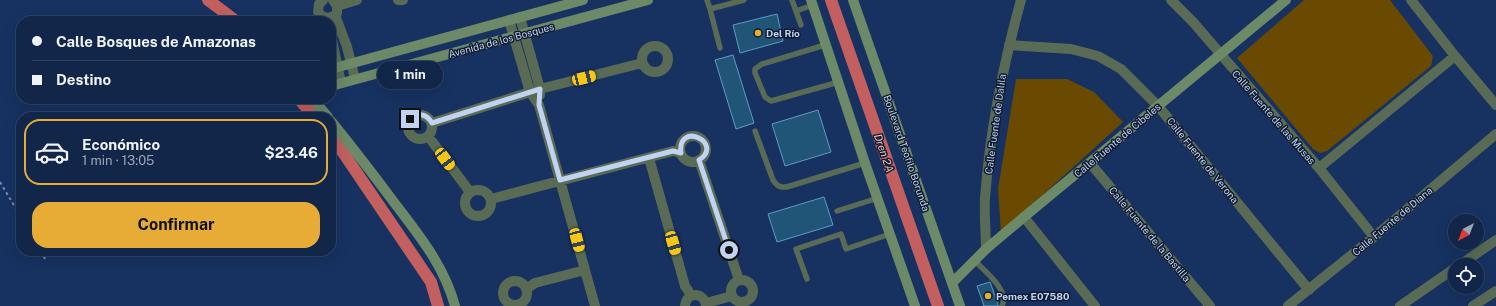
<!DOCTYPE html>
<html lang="es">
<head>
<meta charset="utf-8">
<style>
	body { margin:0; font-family:"Public Sans",sans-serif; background:#1a2e50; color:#f1f3f6; height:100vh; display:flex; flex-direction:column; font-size:15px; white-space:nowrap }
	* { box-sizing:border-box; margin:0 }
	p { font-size:13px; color:#9ca5b4 }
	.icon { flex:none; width:22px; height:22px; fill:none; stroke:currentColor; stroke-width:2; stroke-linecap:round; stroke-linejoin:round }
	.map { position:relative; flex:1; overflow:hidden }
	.details { position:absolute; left:16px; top:112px; width:320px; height:144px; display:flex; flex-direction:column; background:#112649; border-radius:16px; box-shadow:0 4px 16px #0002,0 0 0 1px #304361 }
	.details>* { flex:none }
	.guide { position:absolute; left:16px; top:16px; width:320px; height:88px; border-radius:16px; box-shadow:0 4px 16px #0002,0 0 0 1px #304361; display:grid; align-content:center; height:88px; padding:0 16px; background:#112649 }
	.needle { width:26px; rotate:222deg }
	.controls { position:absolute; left:1448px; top:214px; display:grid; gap:8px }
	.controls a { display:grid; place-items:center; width:36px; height:36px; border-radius:50%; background:#112649; box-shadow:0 4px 16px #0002,0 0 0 1px #304361; font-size:20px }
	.end { position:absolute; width:18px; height:18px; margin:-9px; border:5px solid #c2d3f1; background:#111; box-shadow:0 0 0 2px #111 }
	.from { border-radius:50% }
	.bubble { position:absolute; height:28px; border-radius:14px; background:#112649; box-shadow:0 4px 16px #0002,0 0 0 1px #304361; font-size:13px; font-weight:700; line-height:28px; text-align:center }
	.car { position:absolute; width:12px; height:24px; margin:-12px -6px; border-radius:5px; box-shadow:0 0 3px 1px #0007; background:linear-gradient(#f5c518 24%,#345 0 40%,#f5c518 0 76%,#345 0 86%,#f5c518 0) }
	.guide b { display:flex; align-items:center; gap:14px; height:38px; font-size:15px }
	.guide b+b { border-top:1px solid #304361 }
	.guide i { width:10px; height:10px; background:#f1f3f6 }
	ul { padding:7px 0 0; list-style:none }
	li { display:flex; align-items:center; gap:12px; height:66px; margin:0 8px 6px; padding:0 8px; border:2px solid transparent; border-radius:16px }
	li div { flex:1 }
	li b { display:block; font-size:15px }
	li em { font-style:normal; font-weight:700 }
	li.selected { border-color:#e6ac36 }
	li>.icon { width:36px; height:36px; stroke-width:1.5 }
	.cta { display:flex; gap:8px; margin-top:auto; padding:8px 16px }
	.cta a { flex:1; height:46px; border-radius:16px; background:#e6ac36; color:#111; font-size:16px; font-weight:700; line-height:46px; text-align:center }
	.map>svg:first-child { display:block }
	.green { fill:#694a00 }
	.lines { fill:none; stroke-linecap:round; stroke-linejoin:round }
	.canal { stroke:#c45f60; stroke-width:12 }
	.building { fill:#215577; stroke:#5e9bc6 }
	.path { stroke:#7389ae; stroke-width:2; stroke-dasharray:3 3; stroke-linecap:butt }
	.lane { stroke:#596b55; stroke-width:5.5 }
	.street { stroke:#596b55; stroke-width:10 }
	.secondary { stroke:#6c8a67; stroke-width:10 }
	.route { stroke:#c2d3f1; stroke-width:5 }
	.poi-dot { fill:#e6ac36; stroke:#0f1b30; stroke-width:1.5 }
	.labels { text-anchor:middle; stroke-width:3; stroke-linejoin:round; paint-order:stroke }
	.poi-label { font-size:10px; font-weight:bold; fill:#c2d3f1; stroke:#0f1b30; text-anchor:start }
	.street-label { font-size:10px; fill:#c2d3f1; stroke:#0f1b30 }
	.water-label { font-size:11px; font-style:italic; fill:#f6bfbd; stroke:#0f1b30 }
</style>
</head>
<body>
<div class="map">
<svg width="1496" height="306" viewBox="0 0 1496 306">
	<rect width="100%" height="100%" fill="#173261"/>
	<path class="green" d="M1304,0H1390L1433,56L1431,66L1327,151L1320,153L1313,149L1237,58Z
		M1016,79H1067L1094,92L1123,122L1001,233L998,189Z"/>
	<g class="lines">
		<path class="canal" d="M208,0L236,21
			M831,0L938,306
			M299,99L314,117
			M331,138L342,151L431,282L438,306"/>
	</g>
	<path class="building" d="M777,14L783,41L740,53L733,25Z
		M733,55L754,123L736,129L715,60Z
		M818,110L831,152L785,166L772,124Z
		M824,197L833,225L777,242L768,214Z
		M990,282L998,304V306H984L977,286Z"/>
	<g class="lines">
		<path class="path" d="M0,182L21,217
			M41,251L45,259"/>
		<path class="lane" d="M707,0L710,9
			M792,0L801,25
			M796,11L813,5
			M825,45L762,64L755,69V73L765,97L771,101L839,82
			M720,48L710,9L744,0
			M755,131L773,180C778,188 783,188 790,186L865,163
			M837,211L878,198
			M975,261C985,271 1010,291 1002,306
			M807,279L796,249L841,234L846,249L890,234"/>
		<path class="street" d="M323,0L319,4L318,12C323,19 331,20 337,13V6L333,0
			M398,0H403
			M1171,0L1193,22L1319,168L1374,237
			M1411,0L1455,56L1496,105
			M337,6L357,0
			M335,15L347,47L355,79
			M520,17L540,89V95
			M509,20L530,92L539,105L595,306
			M331,35L341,83
			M1009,45L1071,49L1098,56L1121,69L1158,106L1309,290
			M642 59a13 13 0 1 1 26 0a13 13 0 1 1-26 0Z
			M408 127a12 12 0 1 1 24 0a12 12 0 1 1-24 0Z
			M432,123L540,89L642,63
			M680 149a13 13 0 1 1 26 0a13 13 0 1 1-26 0Z
			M428,136L470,192
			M649,158L685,286L691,295
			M699,160L739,280
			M1090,163L1210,306
			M1319,168L1455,56
			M465 203a13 13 0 1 1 26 0a13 13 0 1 1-26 0Z
			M491,199L673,151L681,153
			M1024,217L1095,306
			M986,249C986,232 984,215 985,198C990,130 1003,65 1021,0
			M1460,265L1496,240
			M731 291a11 11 0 1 1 22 0a11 11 0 1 1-22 0Z
			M503 293a12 12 0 1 1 24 0a12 12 0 1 1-24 0Z
			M526,289L535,283L585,270
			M706,303L732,296
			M685,306C686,292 704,291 706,306
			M1288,306L1374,237L1496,134
			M1400,306L1455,268
			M1473,306L1496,291"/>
		<path class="secondary" d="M811,0L865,163L915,306
			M853,0L960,306
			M331,69L583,0
			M331,86L648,0
			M313,99L328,117
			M331,121C352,147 373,174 393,201C418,234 444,265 455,306
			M952,283L986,249L1024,217L1286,0"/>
	</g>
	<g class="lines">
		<path class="route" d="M410,119C418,112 427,114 432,123L540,89L539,105L560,180L673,151L681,153C677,120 725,143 699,160L729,250"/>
	</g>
	<g class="poi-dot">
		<circle cx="758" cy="33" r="4"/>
		<circle cx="988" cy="296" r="4"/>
	</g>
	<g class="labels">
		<g class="poi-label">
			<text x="766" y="37">Del Río</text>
			<text x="996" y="300">Pemex E07580</text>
		</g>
		<g class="street-label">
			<text transform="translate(501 40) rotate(-15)" y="4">Avenida de los Bosques</text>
			<text transform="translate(1274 117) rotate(49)" y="4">Calle Fuente de las Musas</text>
			<text transform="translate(995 124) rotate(-82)" y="4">Calle Fuente de Dalila</text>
			<text transform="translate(1117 140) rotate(-40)" y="4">Calle Fuente de Cibeles</text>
			<text transform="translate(907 153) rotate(71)" y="4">Boulevard Teofilo Borunda</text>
			<text transform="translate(1203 160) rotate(51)" y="4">Calle Fuente de Verona</text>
			<text transform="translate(1392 221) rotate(-40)" y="4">Calle Fuente de Diana</text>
			<text transform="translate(1150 234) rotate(50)" y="4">Calle Fuente de la Bastilla</text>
		</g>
		<g class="water-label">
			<text transform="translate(884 153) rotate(71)" y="4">Dren 2A</text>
		</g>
	</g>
</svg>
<div class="controls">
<a><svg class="needle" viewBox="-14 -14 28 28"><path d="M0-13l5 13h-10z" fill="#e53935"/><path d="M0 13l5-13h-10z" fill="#9ca5b4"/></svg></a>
<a><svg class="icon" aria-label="locate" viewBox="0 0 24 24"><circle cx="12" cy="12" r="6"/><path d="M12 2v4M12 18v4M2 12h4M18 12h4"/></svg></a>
</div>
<i class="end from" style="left:729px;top:250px"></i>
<i class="end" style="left:410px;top:119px"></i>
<div class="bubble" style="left:377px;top:61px;width:66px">1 min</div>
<i class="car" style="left:584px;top:78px;rotate:76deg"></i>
<i class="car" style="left:445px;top:159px;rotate:143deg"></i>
<i class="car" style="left:577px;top:240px;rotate:165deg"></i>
<i class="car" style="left:673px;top:243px;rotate:164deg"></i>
<div class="guide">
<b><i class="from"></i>Calle Bosques de Amazonas</b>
<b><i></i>Destino</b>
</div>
<section class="details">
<ul>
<li class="selected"><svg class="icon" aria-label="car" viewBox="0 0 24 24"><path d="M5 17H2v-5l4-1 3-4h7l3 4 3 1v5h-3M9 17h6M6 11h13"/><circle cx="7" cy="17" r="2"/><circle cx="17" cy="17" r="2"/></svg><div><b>Económico</b><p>1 min · 13:05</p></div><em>$23.46</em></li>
</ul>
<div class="cta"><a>Confirmar</a></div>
</section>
</div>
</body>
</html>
